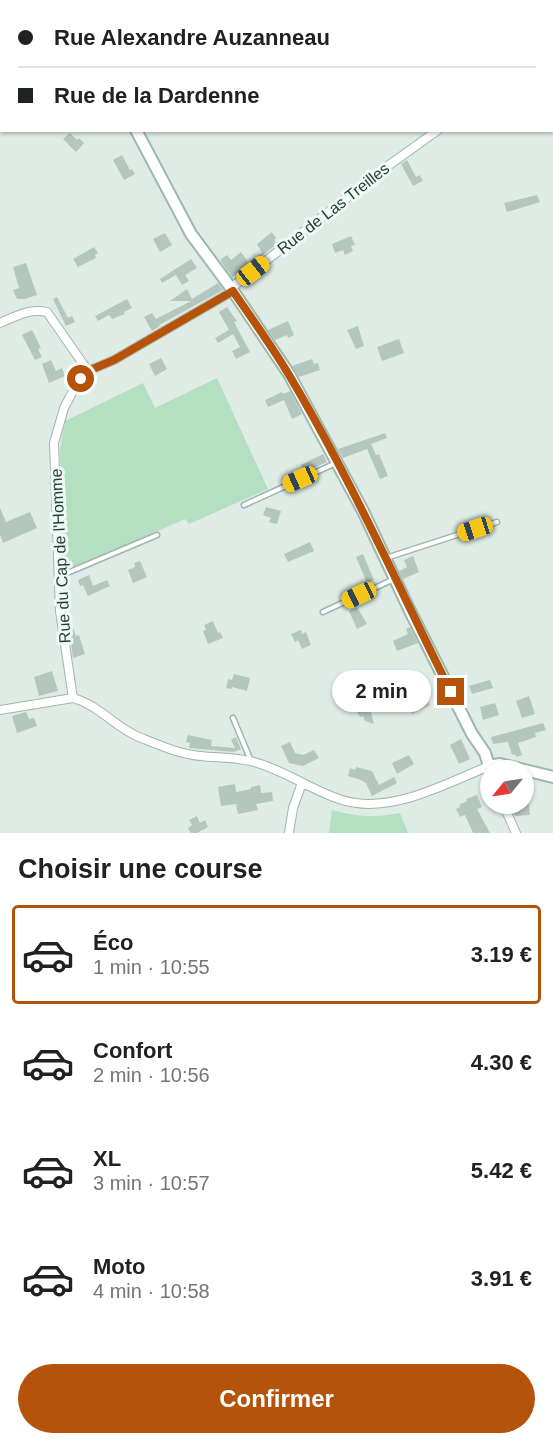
<!DOCTYPE html>
<html lang="fr">
<head>
<meta charset="utf-8">
<style>
	body { margin:0; font-family:Helvetica,sans-serif; background:#f6f6f6; color:#202124; height:100vh; display:flex; flex-direction:column; font-size:22px; white-space:nowrap }
	* { box-sizing:border-box; margin:0 }
	p { font-size:20px; color:#757577 }
	.icon { flex:none; width:33px; height:33px; fill:none; stroke:currentColor; stroke-width:2; stroke-linecap:round; stroke-linejoin:round }
	.map { position:relative; height:833px; overflow:hidden }
	.side { display:flex; flex-direction:column; background:#fff; flex:1 }
	.side>* { flex:none }
	.banner { position:absolute; left:0px; top:0px; width:554px; height:132px; box-shadow:0 2px 4px #0004; display:grid; align-content:center; height:132px; padding:0 18px; background:#fff }
	.needle { width:39px; rotate:240deg }
	.controls { position:absolute; left:480px; top:760px; display:grid; gap:12px }
	.controls a { display:grid; place-items:center; width:54px; height:54px; border-radius:50%; background:#fff; box-shadow:0 2px 4px #0004; font-size:30px }
	.end { position:absolute; width:27px; height:27px; margin:-14px; border:8px solid #b45309; background:#fff; box-shadow:0 0 0 3px #fff }
	.from { border-radius:50% }
	.bubble { position:absolute; height:42px; border-radius:21px; background:#fff; box-shadow:0 2px 4px #0004; font-size:20px; font-weight:700; line-height:42px; text-align:center }
	.car { position:absolute; width:18px; height:36px; margin:-18px -9px; border-radius:8px; box-shadow:0 0 4px 2px #0007; background:linear-gradient(#f5c518 24%,#345 0 40%,#f5c518 0 76%,#345 0 86%,#f5c518 0) }
	.banner b { display:flex; align-items:center; gap:21px; height:57px; font-size:22px }
	.banner b+b { border-top:2px solid #e0e0e0 }
	.banner i { width:15px; height:15px; background:#202124 }
	ul { padding:0; list-style:none }
	li { display:flex; align-items:center; gap:18px; height:99px; margin:0 12px 9px; padding:0 6px; border:3px solid transparent; border-radius:6px }
	li div { flex:1 }
	li b { display:block; font-size:22px }
	li em { font-style:normal; font-weight:700 }
	li.selected { border-color:#b45309 }
	li>.icon { width:54px; height:54px; stroke-width:1.5 }
	h2 { padding:0 18px; font-size:27px; line-height:72px }
	.action { display:flex; gap:12px; margin-top:auto; padding:12px 18px }
	.action a { flex:1; height:69px; border-radius:36px; background:#b45309; color:#fff; font-size:24px; font-weight:700; line-height:69px; text-align:center }
	.map>svg:first-child { display:block }
	.green { fill:#b4e0c1 }
	.lines { fill:none; stroke-linecap:round; stroke-linejoin:round }
	.stream { stroke:#7fc9d8; stroke-width:2 }
	.building { fill:#b4c7bf }
	.lane-casing { stroke:#a1b4ae; stroke-width:7 }
	.street-casing { stroke:#a1b4ae; stroke-width:10 }
	.secondary-casing { stroke:#9cb9af; stroke-width:14 }
	.primary-casing { stroke:#c0c9c7; stroke-width:15 }
	.lane { stroke:#fff; stroke-width:4 }
	.street { stroke:#fff; stroke-width:8 }
	.secondary { stroke:#fff; stroke-width:10 }
	.primary { stroke:#5ea796; stroke-width:12 }
	.route { stroke:#b45309; stroke-width:8 }
	.labels { text-anchor:middle; stroke-width:6; stroke-linejoin:round; paint-order:stroke }
	.street-label { font-size:16px; fill:#1e3e36; stroke:#eff8f4 }
</style>
</head>
<body>
<div class="map">
<svg width="553" height="833" viewBox="0 0 553 833">
	<rect width="100%" height="100%" fill="#dfece6"/>
	<path class="green" d="M217,378L268,489L189,524L185,519L64,572L60,450L65,421L143,383L155,408Z
		M332,810C360,817 371,818 400,813L408,833H329Z"/>
	<g class="lines">
		<path class="stream" d="M37,2L38,0
			M0,47L2,45"/>
	</g>
	<path class="building" d="M70,133L77,140L79,138L84,143L76,152L63,139Z
		M122,155L130,170L132,169L135,174L124,180L113,160Z
		M407,160L416,177L420,175L423,181L413,186L401,164Z
		M537,195L540,202L507,212L504,203Z
		M272,232L276,238L274,240L277,244L244,270L243,269L232,277L220,260L227,255L231,260L241,252L248,262L262,253L257,244Z
		M165,233L172,245L160,252L153,239Z
		M351,236L355,245L351,246L353,251L345,255L343,250L335,253L332,244Z
		M94,247L98,253L95,255L96,258L78,267L73,259Z
		M191,259L197,268L185,275L189,281L182,285L176,275L162,283L160,279Z
		M26,263L37,295L25,299H17L13,290L19,288L13,267Z
		M218,283L223,290L159,325L160,326L152,331L144,317L152,313L156,319L191,301H170L187,289L192,299Z
		M57,297L68,318L72,316L75,322L66,326L53,299Z
		M127,299L132,308L124,312L125,314L112,319L109,315L98,321L95,316Z
		M227,307L237,321L234,322L250,352L236,359L232,351L240,347L233,334L218,343L215,338L229,330L219,312Z
		M288,321L294,335L288,338L287,335L275,340L268,330Z
		M358,326L364,346L356,349L347,330Z
		M32,330L41,348L38,349L42,357L35,360L22,335Z
		M399,339L404,353L382,361L377,347Z
		M161,358L167,369L155,376L149,364Z
		M312,359L314,364L318,363L320,370L299,377L292,366Z
		M51,360L56,371L62,368L65,376L49,383L42,364Z
		M290,391L302,414L292,419L284,400L268,407L265,400L282,392L283,394Z
		M385,433L387,438L371,444L376,455L379,454L388,476L380,479L367,449L343,458L338,449Z
		M323,454L327,462L304,472L301,465Z
		M266,507L281,511L277,524L269,522L271,518L263,515Z
		M0,508L6,522L30,512L37,528L3,543L0,535Z
		M310,542L314,551L288,562L284,554Z
		M363,554L374,580L367,583L356,557Z
		M413,556L419,572L403,579L399,571L407,567L404,560Z
		M140,561L147,577L133,583L128,570L135,567L134,563Z
		M89,575L93,586L107,580L110,586L88,596L83,585L80,586L78,580Z
		M357,607L367,624L357,629L349,611Z
		M213,621L218,633L220,632L223,638L208,644L203,631L206,630L204,625Z
		M410,627L418,643L397,651L393,641L408,634L406,629Z
		M73,628L76,636L79,635L85,654L73,658L69,630Z
		M301,630L302,634L306,632L311,645L302,649L298,640L295,642L291,634Z
		M52,671L58,691L39,696L34,677Z
		M234,674L250,678L247,691L232,687L231,689L226,688L228,679L232,680Z
		M490,680L493,688L472,694L469,686Z
		M415,693L420,702L426,699L430,705L412,714L403,697Z
		M362,695L367,705L373,707L371,712L374,724L365,721L363,716L360,717L356,710L359,709L356,698Z
		M529,696L535,714L522,718L516,701Z
		M495,703L499,715L483,720L480,707Z
		M26,712L29,719L34,718L37,726L17,733L12,716Z
		M543,723L546,730L535,733L536,737L518,743L522,755L516,757L515,754L512,755L508,742L493,744L491,737Z
		M188,735L212,740L211,746L235,748L231,740L236,737L241,749L234,752L189,748L190,743L186,742Z
		M461,739L470,759L459,764L450,745Z
		M290,742L295,753L303,755L314,750L319,758L303,766L289,763L281,746Z
		M409,755L414,764L397,774L392,763Z
		M356,767L372,771L379,785L394,777L397,783L372,796L366,783L361,780L348,776L350,768L355,770Z
		M235,784L236,792L251,789V787L260,785L261,793L272,792L273,801L256,804L258,810L238,814L236,804L221,806L218,787Z
		M477,795L482,807L477,809L490,833H473L465,815L460,817L456,809L460,807L459,805L467,801L466,799Z
		M510,804H529L530,815L515,816Z
		M197,816L200,823L205,820L208,827L197,833H191L188,828L192,825L189,820Z"/>
	<g class="lines">
		<defs>
			<path id="lane" d="M244,505L336,463
				M386,558L497,522
				M60,576L157,535
				M323,612L394,579
				M233,718L251,761"/>
			<path id="street" d="M552,85L553,84
				M231,288L385,168L438,130
				M233,291L114,360L88,371L74,389L64,408L54,443L60,611L73,698C99,705 115,727 139,737C159,745 179,754 200,756C218,758 236,757 254,762C285,770 312,791 342,800C390,815 445,784 489,766L490,770
				M0,323C16,316 30,308 47,312L88,371
				M0,710L73,698
				M503,804L516,833
				M289,833L293,808L302,783"/>
			<path id="secondary" d="M63,0L64,2
				M136,130L191,234L231,288L289,374L363,511L409,609L472,734L485,753L489,766L500,764L553,777"/>
			<path id="primary" d="M82,2L83,0
				M0,112L2,110"/>
		</defs>
		<use href="#lane" class="lane-casing"/>
		<use href="#street" class="street-casing"/>
		<use href="#secondary" class="secondary-casing"/>
		<use href="#primary" class="primary-casing"/>
		<use href="#lane" class="lane"/>
		<use href="#street" class="street"/>
		<use href="#secondary" class="secondary"/>
		<use href="#primary" class="primary"/>
	</g>
	<g class="lines">
		<path class="route" d="M81,379L88,371L114,360L233,291C252,319 272,346 289,375C350,477 398,586 451,692"/>
	</g>
	<g class="labels">
		<g class="street-label">
			<text transform="translate(333 208) rotate(-38)" y="6">Rue de Las Treilles</text>
			<text transform="translate(60 556) rotate(-93)" y="6">Rue du Cap de l'Homme</text>
		</g>
	</g>
</svg>
<div class="controls">
<a><svg class="needle" viewBox="-14 -14 28 28"><path d="M0-13l5 13h-10z" fill="#e53935"/><path d="M0 13l5-13h-10z" fill="#757577"/></svg></a>
</div>
<i class="end from" style="left:81px;top:379px"></i>
<i class="end" style="left:451px;top:692px"></i>
<div class="bubble" style="left:332px;top:670px;width:99px">2 min</div>
<i class="car" style="left:253px;top:271px;rotate:52deg"></i>
<i class="car" style="left:300px;top:479px;rotate:246deg"></i>
<i class="car" style="left:475px;top:529px;rotate:252deg"></i>
<i class="car" style="left:359px;top:595px;rotate:245deg"></i>
<div class="banner">
<b><i class="from"></i>Rue Alexandre Auzanneau</b>
<b><i></i>Rue de la Dardenne</b>
</div>
</div>
<section class="side">
<h2>Choisir une course</h2>
<ul>
<li class="selected"><svg class="icon" aria-label="car" viewBox="0 0 24 24"><path d="M5 17H2v-5l4-1 3-4h7l3 4 3 1v5h-3M9 17h6M6 11h13"/><circle cx="7" cy="17" r="2"/><circle cx="17" cy="17" r="2"/></svg><div><b>Éco</b><p>1 min · 10:55</p></div><em>3.19 €</em></li>
<li><svg class="icon" aria-label="car" viewBox="0 0 24 24"><path d="M5 17H2v-5l4-1 3-4h7l3 4 3 1v5h-3M9 17h6M6 11h13"/><circle cx="7" cy="17" r="2"/><circle cx="17" cy="17" r="2"/></svg><div><b>Confort</b><p>2 min · 10:56</p></div><em>4.30 €</em></li>
<li><svg class="icon" aria-label="car" viewBox="0 0 24 24"><path d="M5 17H2v-5l4-1 3-4h7l3 4 3 1v5h-3M9 17h6M6 11h13"/><circle cx="7" cy="17" r="2"/><circle cx="17" cy="17" r="2"/></svg><div><b>XL</b><p>3 min · 10:57</p></div><em>5.42 €</em></li>
<li><svg class="icon" aria-label="car" viewBox="0 0 24 24"><path d="M5 17H2v-5l4-1 3-4h7l3 4 3 1v5h-3M9 17h6M6 11h13"/><circle cx="7" cy="17" r="2"/><circle cx="17" cy="17" r="2"/></svg><div><b>Moto</b><p>4 min · 10:58</p></div><em>3.91 €</em></li>
</ul>
<div class="action"><a>Confirmer</a></div>
</section>
</body>
</html>
